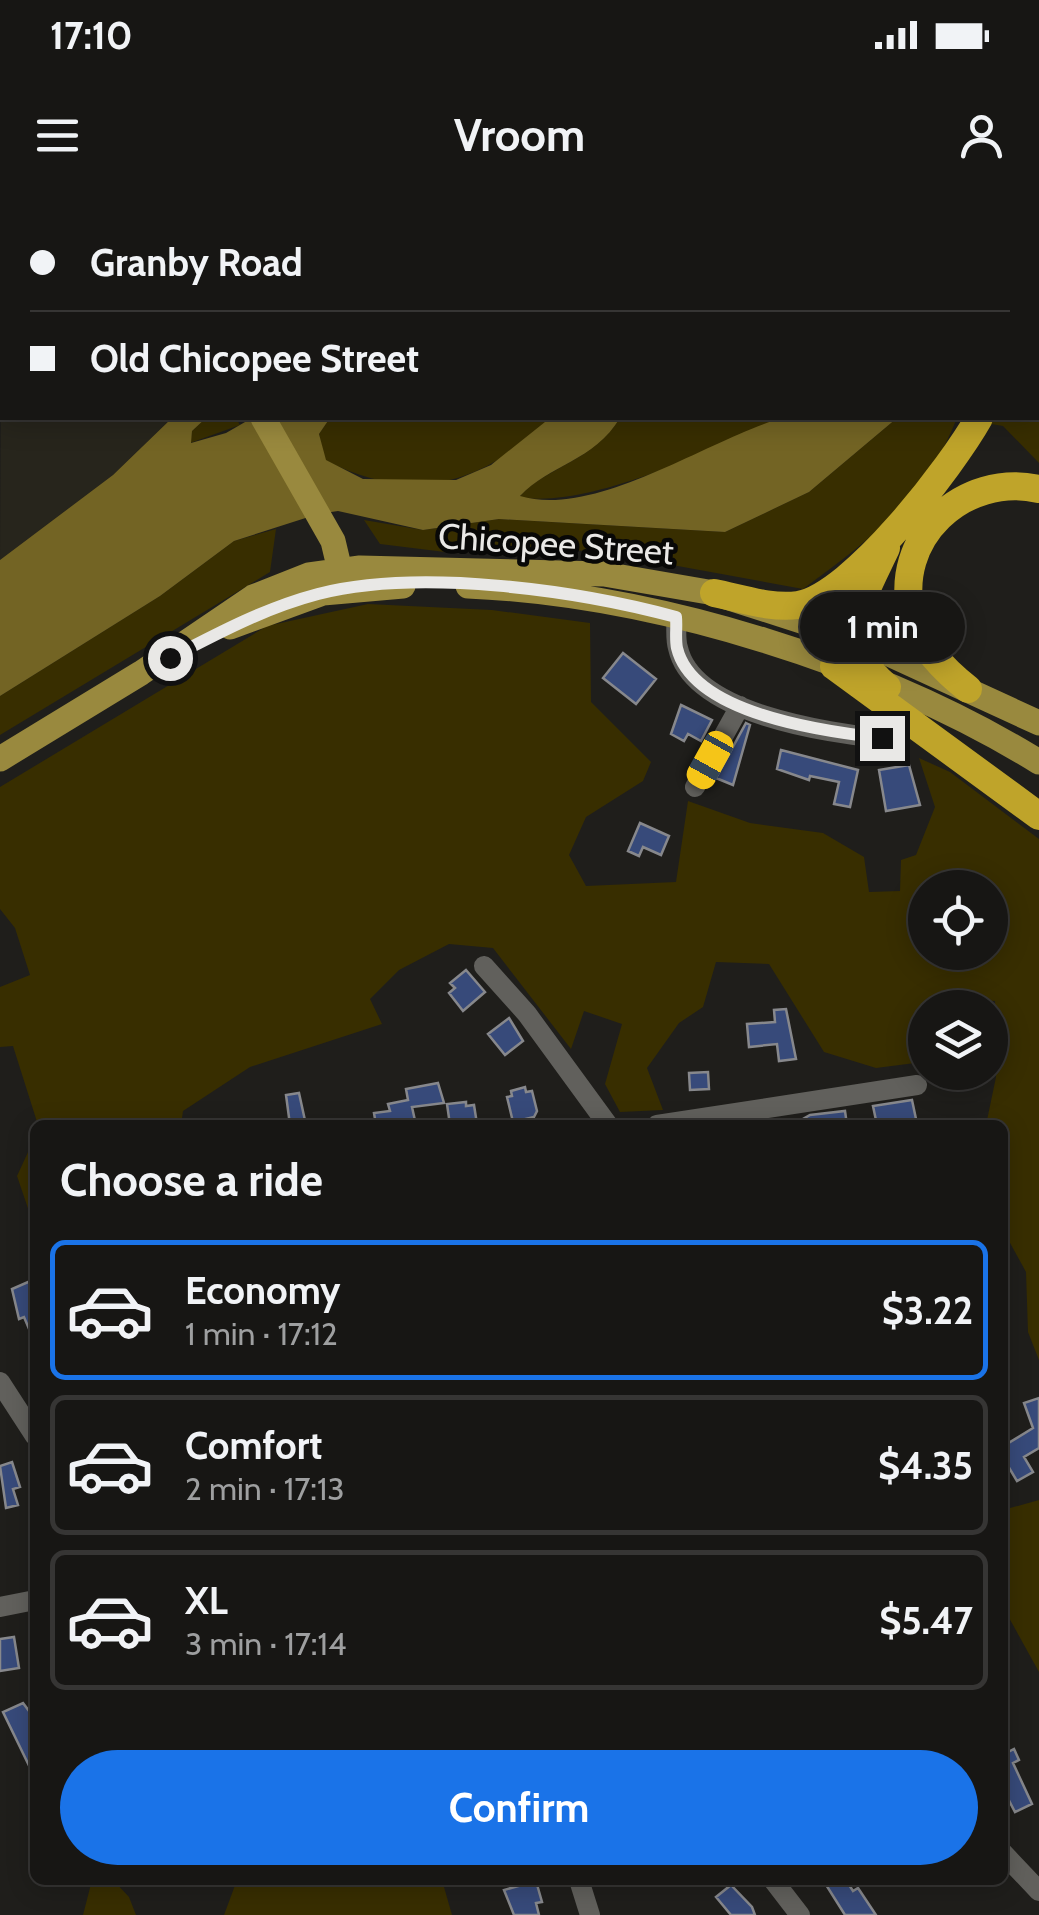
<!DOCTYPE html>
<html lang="en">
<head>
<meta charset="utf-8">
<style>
	body { margin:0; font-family:Cabin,sans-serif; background:#242322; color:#f1f3f6; height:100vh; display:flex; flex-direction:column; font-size:38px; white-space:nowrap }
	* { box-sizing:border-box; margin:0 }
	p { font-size:32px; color:#9e9fa0 }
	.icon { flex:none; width:55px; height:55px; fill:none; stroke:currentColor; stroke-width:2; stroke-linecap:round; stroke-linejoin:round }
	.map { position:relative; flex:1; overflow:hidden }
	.panel { position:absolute; left:30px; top:920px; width:978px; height:765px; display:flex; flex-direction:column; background:#171614; border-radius:15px; box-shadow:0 5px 25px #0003,0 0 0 2px #363534 }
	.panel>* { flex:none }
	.top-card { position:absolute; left:0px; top:0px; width:1040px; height:220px; box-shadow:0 5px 25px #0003,0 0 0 2px #363534; display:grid; align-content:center; height:220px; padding:0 30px; background:#171614 }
	.controls { position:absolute; left:908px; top:670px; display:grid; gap:20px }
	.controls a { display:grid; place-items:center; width:100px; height:100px; border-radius:50%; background:#171614; box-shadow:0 5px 25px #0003,0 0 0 2px #363534; font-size:50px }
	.end { position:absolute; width:45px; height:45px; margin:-22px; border:12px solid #e9e8e6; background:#111; box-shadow:0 0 0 5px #111 }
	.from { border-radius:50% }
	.bubble { position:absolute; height:70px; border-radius:35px; background:#171614; box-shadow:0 5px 25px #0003,0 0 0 2px #363534; font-size:32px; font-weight:700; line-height:70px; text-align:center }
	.car { position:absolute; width:30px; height:60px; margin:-30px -15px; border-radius:12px; box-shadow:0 0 8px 2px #0007; background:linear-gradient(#f5c518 24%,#345 0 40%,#f5c518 0 76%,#345 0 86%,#f5c518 0) }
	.top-card b { display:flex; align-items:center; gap:35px; height:95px; font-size:38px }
	.top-card b+b { border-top:2px solid #363534 }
	.top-card i { width:25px; height:25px; background:#f1f3f6 }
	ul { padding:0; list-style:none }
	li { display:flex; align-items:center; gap:30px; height:140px; margin:0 20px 15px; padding:0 10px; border:5px solid #363534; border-radius:15px }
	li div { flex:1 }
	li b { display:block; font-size:38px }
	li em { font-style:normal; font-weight:700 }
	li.on { border-color:#1a73e8 }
	li>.icon { width:90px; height:90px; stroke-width:1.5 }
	h2 { padding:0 30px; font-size:45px; line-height:120px }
	.primary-button { display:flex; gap:20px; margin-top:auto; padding:20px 30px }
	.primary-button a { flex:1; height:115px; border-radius:60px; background:#1a73e8; color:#fff; font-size:40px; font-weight:700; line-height:115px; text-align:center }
	.status { display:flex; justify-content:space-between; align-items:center; height:70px; padding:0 50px; background:#171614; direction:ltr }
	.status svg { height:28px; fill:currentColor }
	header { display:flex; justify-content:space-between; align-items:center; height:130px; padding:0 30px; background:#171614; font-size:45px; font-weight:700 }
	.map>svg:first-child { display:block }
	.built { fill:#27251c }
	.green { fill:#382e00; fill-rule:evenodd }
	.water { fill:#736424 }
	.building { fill:#374a7a; stroke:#87888c; stroke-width:2.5 }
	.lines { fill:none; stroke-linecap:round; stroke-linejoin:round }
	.path { stroke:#5f5e5c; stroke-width:2.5; stroke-dasharray:8 5; stroke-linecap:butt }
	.minor { stroke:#61605c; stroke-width:20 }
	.major { stroke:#99893e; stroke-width:25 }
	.highway { stroke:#bfa42a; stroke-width:28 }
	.route { stroke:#e9e8e6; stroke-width:12 }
	.labels { text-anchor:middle; stroke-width:9; stroke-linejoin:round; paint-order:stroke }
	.street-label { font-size:35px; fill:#e9e8e6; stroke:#080807 }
</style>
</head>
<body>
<div class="status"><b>17:10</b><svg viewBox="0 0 49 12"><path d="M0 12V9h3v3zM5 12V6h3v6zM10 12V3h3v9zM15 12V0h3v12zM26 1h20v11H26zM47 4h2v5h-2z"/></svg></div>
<header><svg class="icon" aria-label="menu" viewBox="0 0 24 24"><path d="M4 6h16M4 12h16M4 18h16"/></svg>Vroom<svg class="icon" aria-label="person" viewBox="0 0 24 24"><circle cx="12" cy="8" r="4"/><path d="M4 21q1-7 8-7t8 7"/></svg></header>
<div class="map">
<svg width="1039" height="1715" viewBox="0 0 1039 1715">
	<rect width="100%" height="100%" fill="#1f1e1b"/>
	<path class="built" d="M0,0H601L2,2V13Z
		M2,62V218H172L113,275L0,360Z"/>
	<path class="green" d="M1039,186V263L1003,226L991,224L993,218H1038Z
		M206,218H236L240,225L190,243L192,231Z
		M330,218H550C483,285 412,305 325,260L319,234Z
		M620,218H784C717,247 589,310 519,297C545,267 593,262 620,218Z
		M897,218H957C926,297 870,340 803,389L601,352L512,346L445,352L380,344L364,320L423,330L499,319L725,332L809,292Z
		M276,329L270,372L0,535V496L160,396L234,341Z
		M368,404L492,410L590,423L591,502L651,562L643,581L586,617L569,655L586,686L676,682L688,601L750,623L823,633L864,657L869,692L900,691L901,660L916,655L935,607L919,558L950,572L1039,639V1160L1028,1132L1026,1072L1003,1030L1002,925H986L996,877L995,801L944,799L940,807L925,808V841L915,863L876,868L824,852L769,764L716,762L703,807L679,823L647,868L663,910L620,912L605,884L622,824L584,811L571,849L493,748L449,744L399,770L370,799L382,824L250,867L183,911L181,925H38L13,846L0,847V787L30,775L15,728L0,709V587L267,426ZM925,688H990V752H925Z
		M35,937V1029L17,976Z
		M1039,1300V1472L1003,1407V1310Z
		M92,1680H113L129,1697L136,1715H83Z
		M237,1680H442L452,1715H224Z"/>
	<path class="water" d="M172,218H206L192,231L191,243L226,233L252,218H330L319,234L326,260L363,279L456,280L491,265L550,218H620C594,261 549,265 520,296C595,319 709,239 782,218C811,210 865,218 897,218L809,292L725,332L499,319L423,330L338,311L318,314L234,341L160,396L0,496V360L113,275Z"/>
	<path class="building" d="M623,453L656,479L636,504L603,478Z
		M681,505L712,520L701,541L688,534L684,541L671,534Z
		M746,523L750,525L733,585L716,578Z
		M781,550L858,570L850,607L834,604L839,582L810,576L809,580L777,569Z
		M909,565L920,605L886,611L879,570Z
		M640,623L669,636L661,655L643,647L639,656L628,651Z
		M466,770L485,792L463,811L449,793L455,788L450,783Z
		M786,809L796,859L779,861L777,844L749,847L747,824L775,822L774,810Z
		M509,818L523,841L505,855L488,834Z
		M708,872L709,889L690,890L689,873Z
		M438,883L444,903L412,907L416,925H376L374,913L390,911L388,904L408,900L406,889Z
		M525,887L526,892L532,891L537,911L534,917L513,922L507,897L512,896L511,891Z
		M299,893L306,925H290L286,895Z
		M912,900L916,919L899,925H877L873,906Z
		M466,902V906L474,905L477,924L450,925L447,904Z
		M845,911L847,925H803V919L810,915Z
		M35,1079V1143L24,1117L19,1119L12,1089Z
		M1039,1198V1248L1024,1257L1033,1272L1017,1281L1002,1256V1247L1033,1228L1024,1203Z
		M12,1262L20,1287L13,1289L18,1305L6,1308L0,1266Z
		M14,1437L19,1468L0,1471V1439Z
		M23,1503L35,1519V1578L3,1512Z
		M1002,1541L1008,1552L1014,1549L1019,1560L1013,1563L1032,1604L1015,1612L1002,1587Z
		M823,1680H846L853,1691L858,1688L876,1715H845Z
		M536,1681L542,1702L536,1703L539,1715H514L504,1690Z
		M731,1685L752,1707L755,1715H731L716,1697Z"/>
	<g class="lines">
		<path class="path" d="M880,426L895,432"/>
		<path class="minor" d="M164,2L170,0
			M510,2L515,0
			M676,417C677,427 675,439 678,448C693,515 828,532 883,539
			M695,587L740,506
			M484,766L527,814L608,925
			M657,925L917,885
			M0,1182L35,1236
			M0,1407L35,1400
			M1002,1652L1039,1691
			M579,1680L590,1715
			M773,1680L800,1715"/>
		<path class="major" d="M132,0L134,2
			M263,218L333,341L343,383
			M468,386C655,394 880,464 1039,562
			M230,427L323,393L403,386
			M0,559L141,473L253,397L309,375L360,368L604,374L714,393L854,438L1039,523"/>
		<path class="highway" d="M1038,16L1039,0
			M886,348C861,401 833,443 887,487
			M714,393C740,398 771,409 798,405C853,396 952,266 979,218
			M834,466L1039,616
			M968,489C944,470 921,447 912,417C891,338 964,272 1039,289"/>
	</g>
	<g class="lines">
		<path class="route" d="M170,458C218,433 265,408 318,394C419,368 576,390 676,417C677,427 675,439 677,448C693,515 828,532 882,538"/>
	</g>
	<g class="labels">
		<g class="street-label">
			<text transform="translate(556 344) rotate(4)" y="12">Chicopee Street</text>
		</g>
	</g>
</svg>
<div class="controls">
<a><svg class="icon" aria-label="locate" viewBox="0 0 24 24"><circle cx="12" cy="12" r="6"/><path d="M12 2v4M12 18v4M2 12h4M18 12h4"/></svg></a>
<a><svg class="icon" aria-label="layers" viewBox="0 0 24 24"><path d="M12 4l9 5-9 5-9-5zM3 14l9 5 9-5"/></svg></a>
</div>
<i class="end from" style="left:170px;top:458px"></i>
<i class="end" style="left:882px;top:538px"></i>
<div class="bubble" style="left:800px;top:392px;width:165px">1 min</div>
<i class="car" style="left:710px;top:560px;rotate:209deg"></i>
<div class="top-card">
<b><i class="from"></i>Granby Road</b>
<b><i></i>Old Chicopee Street</b>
</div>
<section class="panel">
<h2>Choose a ride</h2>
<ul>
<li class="on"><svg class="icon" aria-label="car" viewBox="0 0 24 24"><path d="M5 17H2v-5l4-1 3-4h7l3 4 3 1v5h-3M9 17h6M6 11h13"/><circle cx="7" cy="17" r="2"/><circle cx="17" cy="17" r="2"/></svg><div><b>Economy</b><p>1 min · 17:12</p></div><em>$3.22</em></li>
<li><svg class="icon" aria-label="car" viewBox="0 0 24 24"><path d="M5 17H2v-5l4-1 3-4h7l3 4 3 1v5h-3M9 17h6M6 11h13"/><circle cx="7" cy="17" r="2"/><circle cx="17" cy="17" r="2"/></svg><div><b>Comfort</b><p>2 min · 17:13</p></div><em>$4.35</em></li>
<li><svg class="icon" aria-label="car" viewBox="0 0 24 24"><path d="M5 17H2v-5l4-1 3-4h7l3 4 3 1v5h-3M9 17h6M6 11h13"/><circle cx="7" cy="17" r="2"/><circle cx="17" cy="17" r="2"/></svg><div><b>XL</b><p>3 min · 17:14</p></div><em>$5.47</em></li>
</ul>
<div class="primary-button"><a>Confirm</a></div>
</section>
</div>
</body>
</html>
